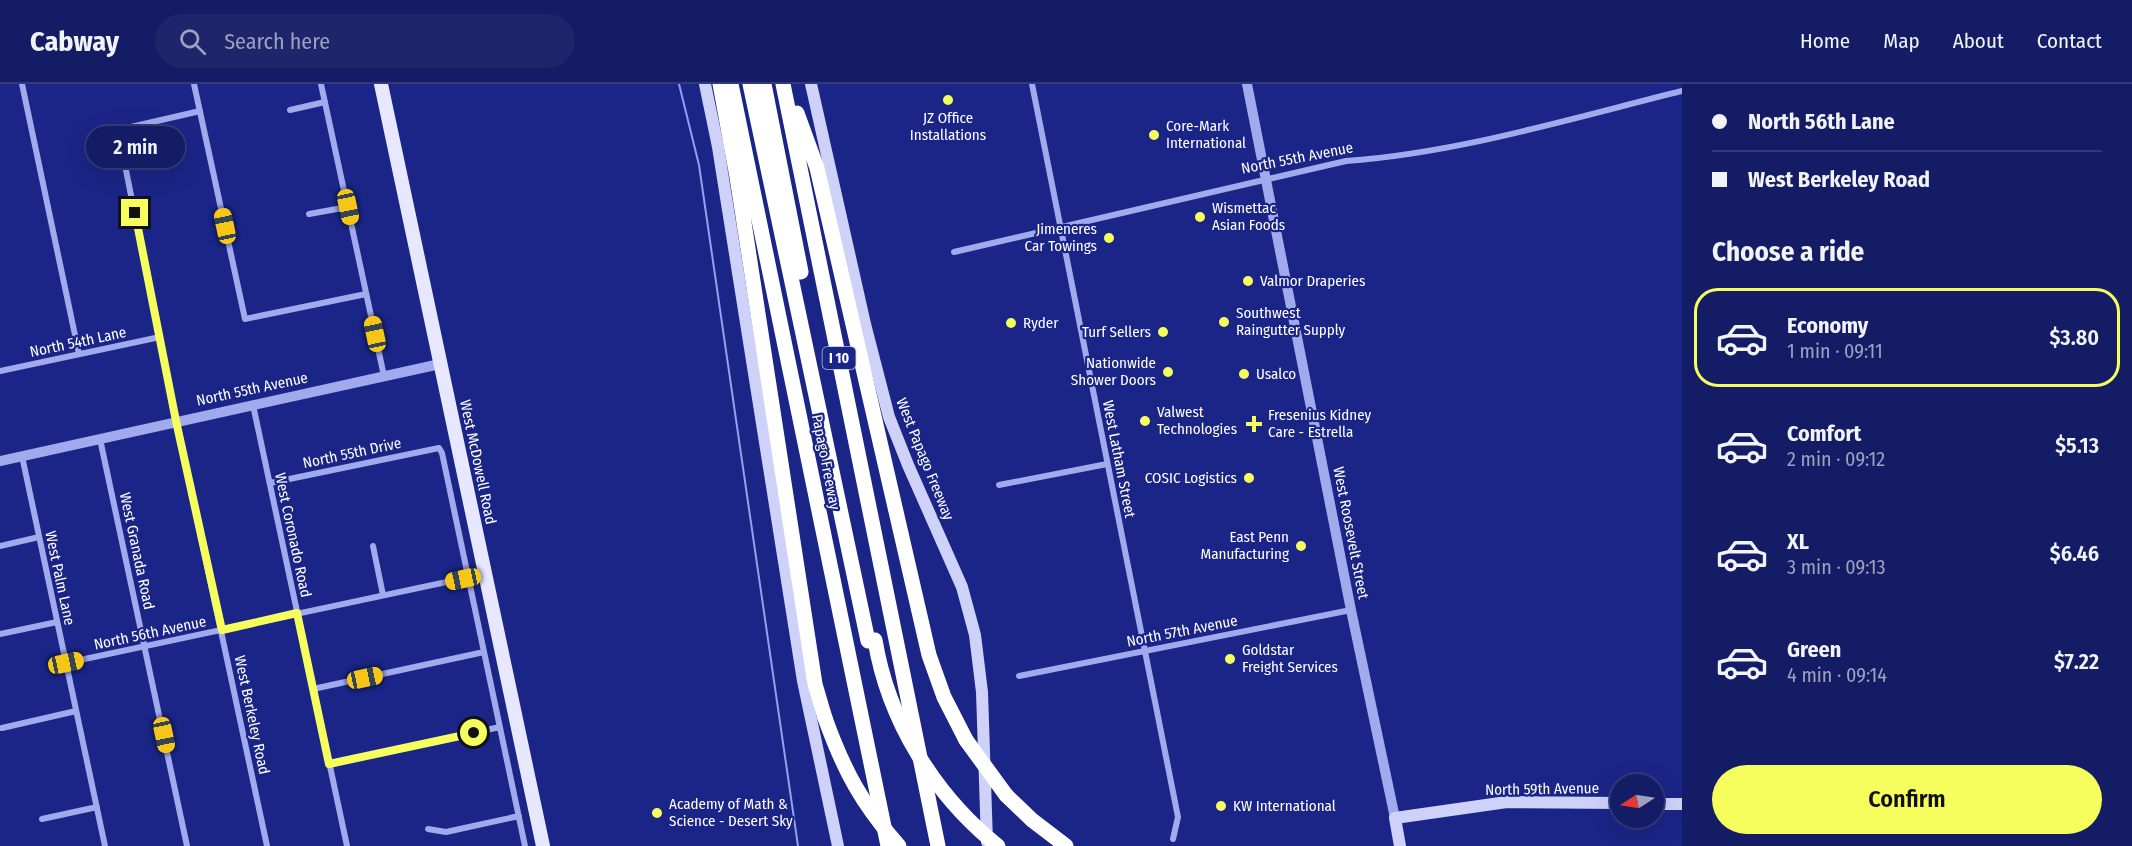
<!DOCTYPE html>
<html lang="en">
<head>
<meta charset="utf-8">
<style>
	body { margin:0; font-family:"Fira Sans Condensed",sans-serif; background:#1d256b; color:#f1f3f6; height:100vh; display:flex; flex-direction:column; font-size:22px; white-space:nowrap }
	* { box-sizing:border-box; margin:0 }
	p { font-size:20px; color:#9da1bf }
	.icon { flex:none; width:33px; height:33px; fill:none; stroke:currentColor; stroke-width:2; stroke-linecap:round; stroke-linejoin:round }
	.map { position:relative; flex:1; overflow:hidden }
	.details { display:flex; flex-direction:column; background:#141c65; width:450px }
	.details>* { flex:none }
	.hud { display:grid; align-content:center; height:132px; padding:0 30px; background:#141c65 }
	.needle { width:39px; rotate:258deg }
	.fabs { position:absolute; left:1610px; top:690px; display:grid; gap:12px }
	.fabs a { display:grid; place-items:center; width:54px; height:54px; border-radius:50%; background:#141c65; box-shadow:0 6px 24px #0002,0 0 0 2px #333a79; font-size:30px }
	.end { position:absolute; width:27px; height:27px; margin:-14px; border:8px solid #f6fe5d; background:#111; box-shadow:0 0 0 3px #111 }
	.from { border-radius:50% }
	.bubble { position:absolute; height:42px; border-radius:21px; background:#141c65; box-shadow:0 6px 24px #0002,0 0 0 2px #333a79; font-size:20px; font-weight:600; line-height:42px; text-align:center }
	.car { position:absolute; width:18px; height:36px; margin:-18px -9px; border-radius:8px; box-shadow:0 0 4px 2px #0007; background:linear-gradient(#f5c518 24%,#345 0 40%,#f5c518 0 76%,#345 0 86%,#f5c518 0) }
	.hud b { display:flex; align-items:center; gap:21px; height:57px; font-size:22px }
	.hud b+b { border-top:2px solid #333a79 }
	.hud i { width:15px; height:15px; background:#f1f3f6 }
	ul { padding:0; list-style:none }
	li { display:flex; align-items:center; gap:18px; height:99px; margin:0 12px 9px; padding:0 18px; border:3px solid transparent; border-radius:24px }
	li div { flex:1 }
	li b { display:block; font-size:22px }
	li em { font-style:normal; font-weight:600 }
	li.on { border-color:#f6fe5d }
	li>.icon { width:54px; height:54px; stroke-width:1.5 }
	h2 { padding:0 30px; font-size:27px; line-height:72px }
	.cta { display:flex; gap:12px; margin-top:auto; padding:12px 30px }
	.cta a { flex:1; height:69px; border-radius:36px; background:#f6fe5d; color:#111; font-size:24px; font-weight:600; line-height:69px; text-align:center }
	header { display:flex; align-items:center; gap:36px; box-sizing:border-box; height:84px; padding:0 30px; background:#141c65; border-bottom:2px solid #333a79 }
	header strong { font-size:28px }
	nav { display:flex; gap:33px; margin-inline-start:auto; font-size:21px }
	.search { width:420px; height:54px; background:#1d256b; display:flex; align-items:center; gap:15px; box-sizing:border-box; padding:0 21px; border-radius:33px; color:#9da1bf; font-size:22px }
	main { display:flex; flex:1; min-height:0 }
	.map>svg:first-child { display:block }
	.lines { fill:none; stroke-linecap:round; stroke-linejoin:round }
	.stream { stroke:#949fee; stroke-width:2 }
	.minor { stroke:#a1aaec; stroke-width:6 }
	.tertiary { stroke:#a1aaec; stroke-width:10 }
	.secondary { stroke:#ced2f9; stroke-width:12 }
	.primary { stroke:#e7e8ff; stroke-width:14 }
	.motorway { stroke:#fff; stroke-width:15 }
	.motorway-bridge { stroke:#fff; stroke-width:15 }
	.route { stroke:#f6fe5d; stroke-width:8 }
	.poi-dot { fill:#f6fe5d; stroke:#1a2587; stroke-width:2 }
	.labels { text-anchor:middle; stroke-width:4.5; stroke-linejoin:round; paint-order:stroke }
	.shield { fill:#1a2587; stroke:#babedb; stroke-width:1.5 }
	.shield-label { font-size:14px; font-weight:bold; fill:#fff }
	.poi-label { font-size:15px; fill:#fff; stroke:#1a2587; text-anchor:start }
	.street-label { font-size:15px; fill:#fff; stroke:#1a2587 }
</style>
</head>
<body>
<header>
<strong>Cabway</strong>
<div class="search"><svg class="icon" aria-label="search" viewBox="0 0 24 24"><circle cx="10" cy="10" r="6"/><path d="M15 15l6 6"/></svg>Search here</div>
<nav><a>Home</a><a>Map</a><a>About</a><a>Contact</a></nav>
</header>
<main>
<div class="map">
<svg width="1682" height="762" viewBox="0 0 1682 762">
	<rect width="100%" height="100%" fill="#1a2587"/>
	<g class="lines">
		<path class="stream" d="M679,0L699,81L798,762"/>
		<path class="minor" d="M22,0L79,270
			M194,0L245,235L366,210
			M321,0L384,292
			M1032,0L1178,733L1173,755
			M290,26L325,18
			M200,27L118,46L176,337L267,762
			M309,130L348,123
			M954,168L1346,77C1458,69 1573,34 1682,7
			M0,287L160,253
			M253,321L347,762
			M100,355L187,762
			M22,372L105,762
			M270,399L439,364L442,369L525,762
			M999,401L1107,380
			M0,462L39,453
			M373,462L383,511
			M0,550L57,538
			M66,579L484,490
			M1019,592L1351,526
			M313,605L484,568
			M2,644L76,627
			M329,680L500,643
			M42,735L97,723
			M428,745L446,748L519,732"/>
		<path class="tertiary" d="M1247,0L1351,526L1395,734
			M0,377L440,280"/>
		<path class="secondary" d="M705,0L718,63L803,597L838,762
			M811,0L865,240L889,333L908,381L962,503L975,551L982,608L987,758
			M1653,720H1682
			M1400,762L1395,734L1507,718L1620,719"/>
		<path class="primary" d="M381,0L543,762"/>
		<path class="motorway" d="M720,0L737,93L815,600L825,634
			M731,0L888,762
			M750,0L868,557
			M764,0L801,188
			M783,0L938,762
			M797,29L817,84L929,571L944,613L966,656
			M1006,711L1032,736L1066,762"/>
		<path class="motorway-bridge" d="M875,556C888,636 935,712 998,762
			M825,634C844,687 862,720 899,762
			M966,656L1006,711"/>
	</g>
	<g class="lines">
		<path class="route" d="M135,129L176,337L222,546L297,529L329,680L474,649"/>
	</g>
	<g class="poi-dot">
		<circle cx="948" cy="16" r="6"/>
		<circle cx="1154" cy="51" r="6"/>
		<circle cx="1200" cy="133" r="6"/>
		<circle cx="1109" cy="154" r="6"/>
		<circle cx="1248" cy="197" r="6"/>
		<circle cx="1224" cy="238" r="6"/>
		<circle cx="1011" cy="239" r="6"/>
		<circle cx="1163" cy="248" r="6"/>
		<circle cx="1168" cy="288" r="6"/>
		<circle cx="1244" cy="290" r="6"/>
		<circle cx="1145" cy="337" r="6"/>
		<path d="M1251 331h6v6h6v6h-6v6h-6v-6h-6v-6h6z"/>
		<circle cx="1249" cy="394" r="6"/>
		<circle cx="1301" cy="462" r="6"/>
		<circle cx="1230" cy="575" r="6"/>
		<circle cx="1221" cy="722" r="6"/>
		<circle cx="657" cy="729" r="6"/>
	</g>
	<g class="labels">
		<rect class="shield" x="822.5" y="263" width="33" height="22" rx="4.5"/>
		<g class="shield-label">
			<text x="839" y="279">I 10</text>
		</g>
		<g class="poi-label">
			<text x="948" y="39" text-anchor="middle">JZ Office<tspan x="948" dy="17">Installations</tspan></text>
			<text x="1166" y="47">Core-Mark<tspan x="1166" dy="17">International</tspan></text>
			<text x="1212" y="129">Wismettac<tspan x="1212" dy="17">Asian Foods</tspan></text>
			<text x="1097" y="150" text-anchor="end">Jimeneres<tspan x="1097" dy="17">Car Towings</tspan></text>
			<text x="1260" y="202">Valmor Draperies</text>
			<text x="1236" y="234">Southwest<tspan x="1236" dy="17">Raingutter Supply</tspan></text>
			<text x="1023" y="244">Ryder</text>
			<text x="1151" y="253" text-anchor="end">Turf Sellers</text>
			<text x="1156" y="284" text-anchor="end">Nationwide<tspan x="1156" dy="17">Shower Doors</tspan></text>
			<text x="1256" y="295">Usalco</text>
			<text x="1157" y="333">Valwest<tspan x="1157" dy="17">Technologies</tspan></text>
			<text x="1268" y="336">Fresenius Kidney<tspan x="1268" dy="17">Care - Estrella</tspan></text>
			<text x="1237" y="399" text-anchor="end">COSIC Logistics</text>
			<text x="1289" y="458" text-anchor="end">East Penn<tspan x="1289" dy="17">Manufacturing</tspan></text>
			<text x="1242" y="571">Goldstar<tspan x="1242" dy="17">Freight Services</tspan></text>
			<text x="669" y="725">Academy of Math &amp;<tspan x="669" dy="17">Science - Desert Sky</tspan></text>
			<text x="1233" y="727">KW International</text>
		</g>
		<g class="street-label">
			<text transform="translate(1297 74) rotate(-11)" y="5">North 55th Avenue</text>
			<text transform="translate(78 258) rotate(-12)" y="5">North 54th Lane</text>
			<text transform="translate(252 305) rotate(-12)" y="5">North 55th Avenue</text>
			<text transform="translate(352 369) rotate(-12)" y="5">North 55th Drive</text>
			<text transform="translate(925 375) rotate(68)" y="5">West Papago Freeway</text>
			<text transform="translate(1119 375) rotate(79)" y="5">West Latham Street</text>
			<text transform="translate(478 378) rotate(78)" y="5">West McDowell Road</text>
			<text transform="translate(826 378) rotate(79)" y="5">Papago Freeway</text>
			<text transform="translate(1351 449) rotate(79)" y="5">West Roosevelt Street</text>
			<text transform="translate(293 451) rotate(78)" y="5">West Coronado Road</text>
			<text transform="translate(137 467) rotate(78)" y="5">West Granada Road</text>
			<text transform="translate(60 494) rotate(78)" y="5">West Palm Lane</text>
			<text transform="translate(1182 547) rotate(-11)" y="5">North 57th Avenue</text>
			<text transform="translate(150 549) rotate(-12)" y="5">North 56th Avenue</text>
			<text transform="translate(252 631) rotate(78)" y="5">West Berkeley Road</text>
			<text transform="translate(1542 705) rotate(-1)" y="5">North 59th Avenue</text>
		</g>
	</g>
</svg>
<div class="fabs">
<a><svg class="needle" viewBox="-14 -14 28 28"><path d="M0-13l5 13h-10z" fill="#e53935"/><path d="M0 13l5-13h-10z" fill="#9da1bf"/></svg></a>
</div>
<i class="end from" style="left:474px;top:649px"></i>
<i class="end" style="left:135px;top:129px"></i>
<div class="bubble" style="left:86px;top:42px;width:99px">2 min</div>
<i class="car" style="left:348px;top:123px;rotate:168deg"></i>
<i class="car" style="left:225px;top:142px;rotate:348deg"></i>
<i class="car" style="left:375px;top:250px;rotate:348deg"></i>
<i class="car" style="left:463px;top:495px;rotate:258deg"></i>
<i class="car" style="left:66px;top:579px;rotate:78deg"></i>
<i class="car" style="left:365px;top:594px;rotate:78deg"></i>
<i class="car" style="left:164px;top:651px;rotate:168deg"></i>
</div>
<section class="details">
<div class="hud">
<b><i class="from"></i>North 56th Lane</b>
<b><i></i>West Berkeley Road</b>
</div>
<h2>Choose a ride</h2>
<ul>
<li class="on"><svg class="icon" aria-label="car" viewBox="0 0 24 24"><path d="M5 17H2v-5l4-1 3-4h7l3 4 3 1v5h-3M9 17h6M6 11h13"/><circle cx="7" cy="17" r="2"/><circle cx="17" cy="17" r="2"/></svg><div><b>Economy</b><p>1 min · 09:11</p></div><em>$3.80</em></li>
<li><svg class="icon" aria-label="car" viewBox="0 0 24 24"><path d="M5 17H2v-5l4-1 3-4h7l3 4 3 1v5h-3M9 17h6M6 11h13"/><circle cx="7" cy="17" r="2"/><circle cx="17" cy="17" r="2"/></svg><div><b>Comfort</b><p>2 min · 09:12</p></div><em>$5.13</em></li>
<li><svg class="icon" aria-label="car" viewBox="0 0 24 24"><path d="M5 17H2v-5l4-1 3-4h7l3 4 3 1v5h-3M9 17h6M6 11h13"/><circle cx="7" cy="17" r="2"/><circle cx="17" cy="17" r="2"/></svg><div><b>XL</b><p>3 min · 09:13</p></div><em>$6.46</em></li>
<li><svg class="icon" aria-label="car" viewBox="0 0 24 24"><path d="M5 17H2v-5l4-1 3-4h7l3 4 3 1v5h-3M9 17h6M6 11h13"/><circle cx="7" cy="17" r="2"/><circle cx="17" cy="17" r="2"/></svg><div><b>Green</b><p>4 min · 09:14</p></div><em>$7.22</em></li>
</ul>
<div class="cta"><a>Confirm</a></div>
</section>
</main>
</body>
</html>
